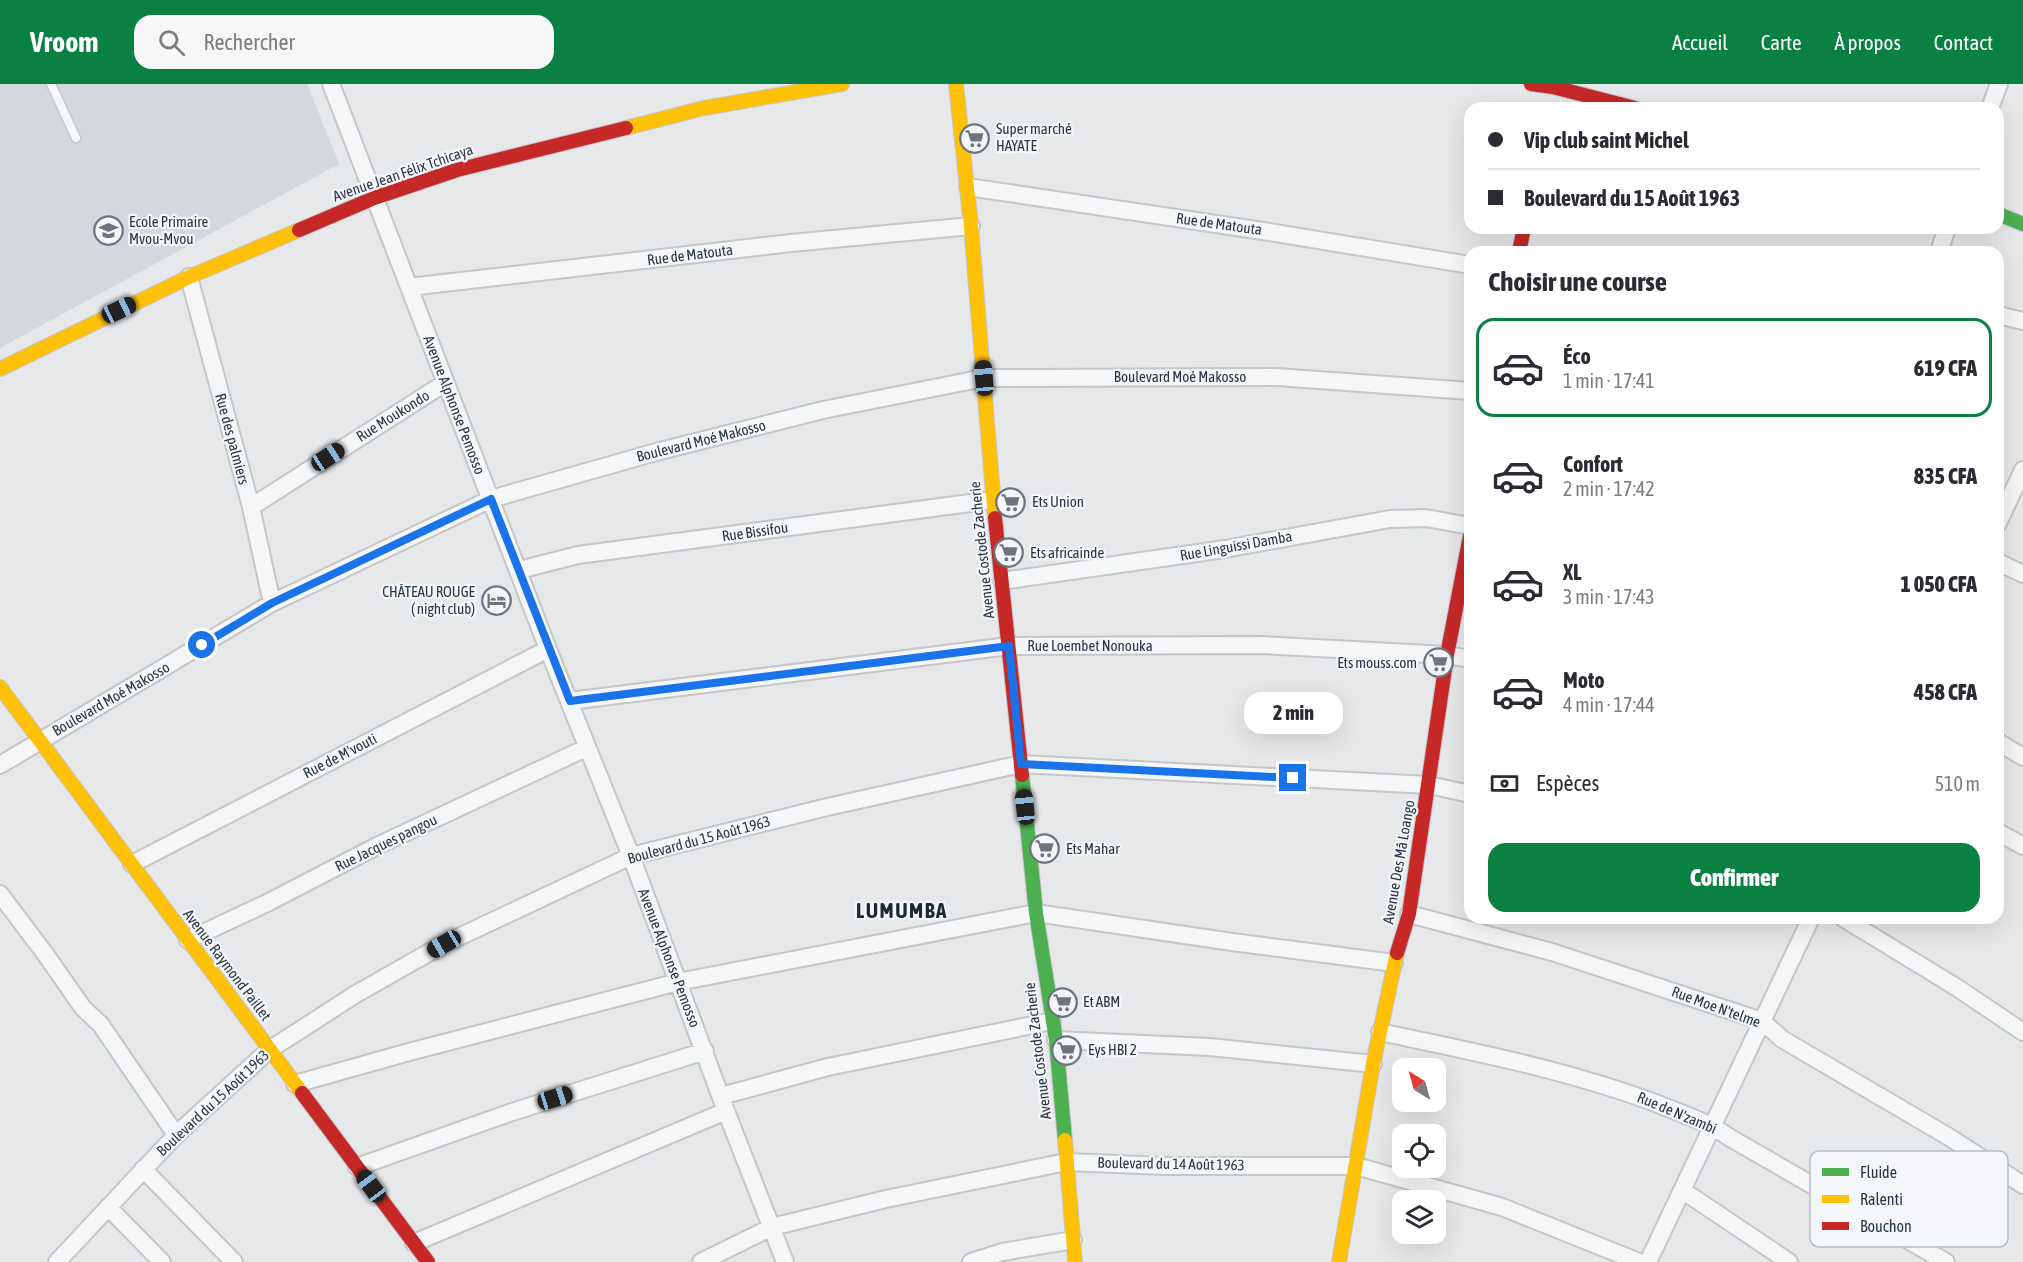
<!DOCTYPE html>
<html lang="fr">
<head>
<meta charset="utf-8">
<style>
	body { margin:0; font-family:"Asap Condensed",sans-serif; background:#f7f7f7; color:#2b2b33; height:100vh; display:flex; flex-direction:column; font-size:22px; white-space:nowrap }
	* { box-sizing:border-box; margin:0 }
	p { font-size:20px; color:#7c7c81 }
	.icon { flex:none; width:33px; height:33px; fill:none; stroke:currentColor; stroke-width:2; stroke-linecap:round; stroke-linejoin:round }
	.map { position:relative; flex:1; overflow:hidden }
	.details { position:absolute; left:1464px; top:162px; width:540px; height:678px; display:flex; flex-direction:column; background:#fff; border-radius:18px; box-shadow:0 6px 24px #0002 }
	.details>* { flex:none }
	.top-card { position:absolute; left:1464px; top:18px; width:540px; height:132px; border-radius:18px; box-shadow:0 6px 24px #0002; display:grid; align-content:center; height:132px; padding:0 24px; background:#fff }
	.needle { width:39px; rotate:323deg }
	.tools { position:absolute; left:1392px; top:974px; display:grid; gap:12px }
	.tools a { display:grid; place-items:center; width:54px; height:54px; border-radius:12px; background:#fff; box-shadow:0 6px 24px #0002; font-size:30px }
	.end { position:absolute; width:27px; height:27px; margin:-14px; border:8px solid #1a73e8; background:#fff; box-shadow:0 0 0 3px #fff }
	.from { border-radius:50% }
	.bubble { position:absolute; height:42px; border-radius:18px; background:#fff; box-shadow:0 6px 24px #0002; font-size:20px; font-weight:800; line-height:42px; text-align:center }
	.car { position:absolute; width:18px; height:36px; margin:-18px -9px; border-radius:8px; box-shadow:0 0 4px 2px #0007; background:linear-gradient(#222 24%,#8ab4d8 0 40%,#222 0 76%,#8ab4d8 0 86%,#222 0) }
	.top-card b { display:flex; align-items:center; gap:21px; height:57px; font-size:22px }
	.top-card b+b { border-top:2px solid #e1e1e2 }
	.top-card i { width:15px; height:15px; background:#2b2b33 }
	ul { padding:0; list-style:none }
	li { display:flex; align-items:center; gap:18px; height:99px; margin:0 12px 9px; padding:0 12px; border:3px solid transparent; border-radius:18px }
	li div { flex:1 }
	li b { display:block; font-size:22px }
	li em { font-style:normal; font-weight:800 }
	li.active { border-color:#0b8043 }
	li>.icon { width:54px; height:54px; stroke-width:1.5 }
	h2 { padding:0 24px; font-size:27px; line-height:72px }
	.pay { display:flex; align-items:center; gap:15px; height:66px; padding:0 24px; font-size:22px }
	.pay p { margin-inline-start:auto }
	.action { display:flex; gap:12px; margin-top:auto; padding:12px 24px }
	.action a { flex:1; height:69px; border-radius:18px; background:#0b8043; color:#fff; font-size:24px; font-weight:800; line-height:69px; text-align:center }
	header { display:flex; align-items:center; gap:36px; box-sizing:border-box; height:84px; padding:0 30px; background:#0b8043; color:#fff }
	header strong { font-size:28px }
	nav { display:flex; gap:33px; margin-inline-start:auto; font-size:21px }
	.search { width:420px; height:54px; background:#f7f7f7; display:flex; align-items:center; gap:15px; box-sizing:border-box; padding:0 21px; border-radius:18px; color:#7c7c81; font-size:22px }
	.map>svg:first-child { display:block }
	.built { fill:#d4d8dd }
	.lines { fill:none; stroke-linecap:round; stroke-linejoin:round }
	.lane-casing { stroke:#c4c6c8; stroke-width:11 }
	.street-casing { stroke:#c4c6c8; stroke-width:20 }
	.fast-casing { stroke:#c4c6c8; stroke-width:16 }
	.slow-casing { stroke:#c4c6c8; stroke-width:16 }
	.jam-casing { stroke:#c4c6c8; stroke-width:16 }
	.lane { stroke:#f5f6f7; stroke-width:8 }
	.street { stroke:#f5f6f7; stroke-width:16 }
	.fast { stroke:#4caf50; stroke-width:14 }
	.slow { stroke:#ffc107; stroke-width:14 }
	.jam { stroke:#c62828; stroke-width:14 }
	.route { stroke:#1a73e8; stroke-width:8 }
	.labels { text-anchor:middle; stroke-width:4.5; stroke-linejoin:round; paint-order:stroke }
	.poi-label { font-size:15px; fill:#2b3645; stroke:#f4f6f9; text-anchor:start }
	.street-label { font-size:15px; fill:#2b3645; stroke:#f4f6f9 }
	.district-label { font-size:21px; font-weight:bold; letter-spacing:1.5px; fill:#1d2736; stroke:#f4f6f9 }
	.key { fill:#f4f6f9; stroke:#b8bcc3; stroke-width:1.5 }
	.key-label { font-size:16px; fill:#2b3645 }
</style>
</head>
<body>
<header>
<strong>Vroom</strong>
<div class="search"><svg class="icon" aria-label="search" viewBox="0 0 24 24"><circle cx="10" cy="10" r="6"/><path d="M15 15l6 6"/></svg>Rechercher</div>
<nav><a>Accueil</a><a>Carte</a><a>À propos</a><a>Contact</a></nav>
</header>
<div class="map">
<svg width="2023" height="1178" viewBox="0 0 2023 1178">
	<rect width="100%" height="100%" fill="#e6e8ea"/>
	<path class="built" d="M0,0H307L339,80L0,264Z"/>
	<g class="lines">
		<defs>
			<path id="lane" d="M51,0L76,54"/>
			<path id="street" d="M331,0L548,565L631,772L726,1027L785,1178
				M1990,24L1999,0
				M968,103L1263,147L1470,181
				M1939,168L1947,144
				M189,193L251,423L272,519
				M409,203L791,159L971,142
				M1998,231L2023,237
				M251,423L445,299
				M1998,439L2023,386
				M1998,478L2023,490
				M519,486L578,471L993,416
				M1002,497L1225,465L1390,435L1426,434L1470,442
				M570,617L1009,562L1262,561L1447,571L1470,575
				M1998,658L2023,673
				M0,681L272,519L491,415L656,368L823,326L984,294L1277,293L1470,307
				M1998,748L2023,762
				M132,780L548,565
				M0,810L46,871L83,924L101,941L176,1051
				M1409,830L1552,868L1762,937L1782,955L1949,1053L2023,1101
				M1843,834L1956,903L2023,948
				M188,856L267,819L377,762L586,664
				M1380,948C1474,968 1568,986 1658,1020C1685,1031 1708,1038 1732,1055L1946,1178
				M1056,956L1210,963L1373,980
				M295,1000L409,968L678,898L1036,829L1232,858L1394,879
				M721,1012L828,983L1052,937
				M357,1083L512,1028L705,967
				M143,1085L234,1178
				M1682,1106L1789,1178
				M108,1123L162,1178
				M414,1159L726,1027
				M57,1178L176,1051L269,966L356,910L444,860L631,772L823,724L1021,680L1429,701L1470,710
				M701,1178L772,1143L886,1115L1066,1078L1166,1082H1356L1502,1123L1639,1178
				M971,1178L1002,1168L1073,1156
				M1648,1178L1811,834"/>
			<path id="fast" d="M1998,130L2023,140
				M1022,691L1036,829L1056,956L1065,1056"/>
			<path id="slow" d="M956,0L971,142L995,434
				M626,44L704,24L842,0
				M0,285L189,193L299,146
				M0,603L302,1009
				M1065,1056L1075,1178
				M1339,1178L1373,980L1397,869"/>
			<path id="jam" d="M1531,0L1553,3L1635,24
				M299,146L374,114L457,86L626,44
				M1519,168L1524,144
				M995,434L1022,691
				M1397,869L1409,830L1447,571L1470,452
				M302,1009L428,1178"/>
		</defs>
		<use href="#lane" class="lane-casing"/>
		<use href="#street" class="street-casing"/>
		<use href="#fast" class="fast-casing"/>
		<use href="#slow" class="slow-casing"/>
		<use href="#jam" class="jam-casing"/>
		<use href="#lane" class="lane"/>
		<use href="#street" class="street"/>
		<use href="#fast" class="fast"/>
		<use href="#slow" class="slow"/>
		<use href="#jam" class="jam"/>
	</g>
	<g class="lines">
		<path class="route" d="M202,561L272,519L491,415L570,617L1009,562L1021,680L1293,694"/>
	</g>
	<defs>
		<symbol id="supermarket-ring" viewBox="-11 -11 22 22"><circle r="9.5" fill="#f4f6f9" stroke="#6c747f" stroke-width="1.5"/><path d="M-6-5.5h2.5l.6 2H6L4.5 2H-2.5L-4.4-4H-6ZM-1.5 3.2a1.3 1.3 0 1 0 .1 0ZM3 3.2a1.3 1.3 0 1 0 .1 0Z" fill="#6c747f"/></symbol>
		<symbol id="school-ring" viewBox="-11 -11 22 22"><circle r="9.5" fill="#f4f6f9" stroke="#6c747f" stroke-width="1.5"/><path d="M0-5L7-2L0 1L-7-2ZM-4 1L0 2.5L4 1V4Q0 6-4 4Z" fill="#6c747f"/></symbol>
		<symbol id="hotel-ring" viewBox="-11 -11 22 22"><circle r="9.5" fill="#f4f6f9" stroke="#6c747f" stroke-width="1.5"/><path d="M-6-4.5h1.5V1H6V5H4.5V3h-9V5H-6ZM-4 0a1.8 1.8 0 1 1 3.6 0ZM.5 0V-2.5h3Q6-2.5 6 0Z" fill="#6c747f"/></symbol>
	</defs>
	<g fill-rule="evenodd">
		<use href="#supermarket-ring" x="958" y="38" width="33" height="33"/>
		<use href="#school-ring" x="92" y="130" width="33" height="33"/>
		<use href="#supermarket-ring" x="994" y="402" width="33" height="33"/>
		<use href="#supermarket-ring" x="992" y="452" width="33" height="33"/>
		<use href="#hotel-ring" x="480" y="500" width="33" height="33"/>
		<use href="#supermarket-ring" x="1422" y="562" width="33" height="33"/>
		<use href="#supermarket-ring" x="1028" y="748" width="33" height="33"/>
		<use href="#supermarket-ring" x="1046" y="902" width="33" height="33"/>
		<use href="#supermarket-ring" x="1050" y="950" width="33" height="33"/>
	</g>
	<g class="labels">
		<g class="poi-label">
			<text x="996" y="50">Super marché<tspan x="996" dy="17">HAYATE</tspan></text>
			<text x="129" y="143">Ecole Primaire<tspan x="129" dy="17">Mvou-Mvou</tspan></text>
			<text x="1032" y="423">Ets Union</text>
			<text x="1030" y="474">Ets africainde</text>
			<text x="475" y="513" text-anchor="end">CHÂTEAU ROUGE<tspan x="475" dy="17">( night club)</tspan></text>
			<text x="1417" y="584" text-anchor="end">Ets mouss.com</text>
			<text x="1066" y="770">Ets Mahar</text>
			<text x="1083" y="923">Et ABM</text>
			<text x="1088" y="971">Eys HBI 2</text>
		</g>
		<g class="street-label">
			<text transform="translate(403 89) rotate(-19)" y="5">Avenue Jean Félix Tchicaya</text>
			<text transform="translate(1219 140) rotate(8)" y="5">Rue de Matouta</text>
			<text transform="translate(690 171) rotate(-7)" y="5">Rue de Matouta</text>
			<text x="1180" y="298">Boulevard Moé Makosso</text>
			<text transform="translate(454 321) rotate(69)" y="5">Avenue Alphonse Pemosso</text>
			<text transform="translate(393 332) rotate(-32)" y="5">Rue Moukondo</text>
			<text transform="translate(232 355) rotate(75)" y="5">Rue des palmiers</text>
			<text transform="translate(701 357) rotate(-14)" y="5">Boulevard Moé Makosso</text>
			<text transform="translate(755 448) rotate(-8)" y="5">Rue Bissifou</text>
			<text transform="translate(1236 462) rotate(-10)" y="5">Rue Linguissi Damba</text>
			<text transform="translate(982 466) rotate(-96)" y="5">Avenue Costode Zacherie</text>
			<text x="1090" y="567">Rue Loembet Nonouka</text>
			<text transform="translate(111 615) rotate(-30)" y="5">Boulevard Moé Makosso</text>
			<text transform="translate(340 672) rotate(-27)" y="5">Rue de M'vouti</text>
			<text transform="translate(699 756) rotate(-15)" y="5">Boulevard du 15 Août 1963</text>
			<text transform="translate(386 759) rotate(-26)" y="5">Rue Jacques pangou</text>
			<text transform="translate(1399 778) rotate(-80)" y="5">Avenue Des Mâ Loango</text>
			<text transform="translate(669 874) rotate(69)" y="5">Avenue Alphonse Pemosso</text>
			<text transform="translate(227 881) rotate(53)" y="5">Avenue Raymond Paillet</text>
			<text transform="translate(1716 923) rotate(20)" y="5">Rue Moe N'telme</text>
			<text transform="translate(1038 967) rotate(-97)" y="5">Avenue Costode Zacherie</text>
			<text transform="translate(213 1019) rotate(-43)" y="5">Boulevard du 15 Août 1963</text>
			<text transform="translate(1677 1029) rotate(23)" y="5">Rue de N'zambi</text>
			<text transform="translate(1171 1080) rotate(1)" y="5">Boulevard du 14 Août 1963</text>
		</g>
		<g class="district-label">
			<text x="902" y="834">LUMUMBA</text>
		</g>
	</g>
	<rect x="1810" y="1067" width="198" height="96" rx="9" class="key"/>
	<rect x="1822" y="1084" width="27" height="8" fill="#4caf50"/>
	<rect x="1822" y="1111" width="27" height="8" fill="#ffc107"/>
	<rect x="1822" y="1138" width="27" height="8" fill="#c62828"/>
	<g class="key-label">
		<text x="1860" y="1094">Fluide</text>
		<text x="1860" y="1121">Ralenti</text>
		<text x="1860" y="1148">Bouchon</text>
	</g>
</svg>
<div class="tools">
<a><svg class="needle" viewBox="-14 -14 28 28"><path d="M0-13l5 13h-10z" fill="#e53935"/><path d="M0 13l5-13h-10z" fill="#7c7c81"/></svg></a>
<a><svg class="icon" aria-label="locate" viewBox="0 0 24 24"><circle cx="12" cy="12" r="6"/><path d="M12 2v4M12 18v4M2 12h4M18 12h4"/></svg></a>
<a><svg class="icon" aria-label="layers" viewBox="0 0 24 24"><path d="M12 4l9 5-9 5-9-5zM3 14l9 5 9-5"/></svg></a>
</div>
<i class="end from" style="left:202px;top:561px"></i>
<i class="end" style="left:1293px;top:694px"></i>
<div class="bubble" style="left:1244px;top:608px;width:99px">2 min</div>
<i class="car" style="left:119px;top:226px;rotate:65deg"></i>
<i class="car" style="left:984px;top:294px;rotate:355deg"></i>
<i class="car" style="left:328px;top:373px;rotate:57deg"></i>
<i class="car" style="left:1025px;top:723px;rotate:354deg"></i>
<i class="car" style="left:444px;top:860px;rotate:240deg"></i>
<i class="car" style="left:555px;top:1014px;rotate:73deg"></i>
<i class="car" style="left:371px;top:1102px;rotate:323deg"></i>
<div class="top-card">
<b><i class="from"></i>Vip club saint Michel</b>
<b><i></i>Boulevard du 15 Août 1963</b>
</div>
<section class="details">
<h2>Choisir une course</h2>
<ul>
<li class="active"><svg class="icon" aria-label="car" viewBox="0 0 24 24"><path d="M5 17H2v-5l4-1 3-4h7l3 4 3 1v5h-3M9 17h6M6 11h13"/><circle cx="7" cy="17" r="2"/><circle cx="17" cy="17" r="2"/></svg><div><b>Éco</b><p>1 min · 17:41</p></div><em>619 CFA</em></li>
<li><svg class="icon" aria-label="car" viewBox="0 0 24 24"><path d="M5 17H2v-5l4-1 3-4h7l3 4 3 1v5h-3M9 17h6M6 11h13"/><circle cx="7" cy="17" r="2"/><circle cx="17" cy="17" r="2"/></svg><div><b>Confort</b><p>2 min · 17:42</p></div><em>835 CFA</em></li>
<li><svg class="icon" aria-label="car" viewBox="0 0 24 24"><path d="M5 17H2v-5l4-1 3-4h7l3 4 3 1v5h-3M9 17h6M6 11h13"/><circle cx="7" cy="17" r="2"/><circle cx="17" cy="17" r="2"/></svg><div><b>XL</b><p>3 min · 17:43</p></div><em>1 050 CFA</em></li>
<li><svg class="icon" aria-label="car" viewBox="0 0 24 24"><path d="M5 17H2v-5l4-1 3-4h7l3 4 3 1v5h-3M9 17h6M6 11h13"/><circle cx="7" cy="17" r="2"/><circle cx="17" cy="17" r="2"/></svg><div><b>Moto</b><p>4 min · 17:44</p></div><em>458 CFA</em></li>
</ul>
<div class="pay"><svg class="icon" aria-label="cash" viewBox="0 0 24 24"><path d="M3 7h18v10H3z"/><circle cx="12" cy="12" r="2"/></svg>Espèces<p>510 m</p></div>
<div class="action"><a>Confirmer</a></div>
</section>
</div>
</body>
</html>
